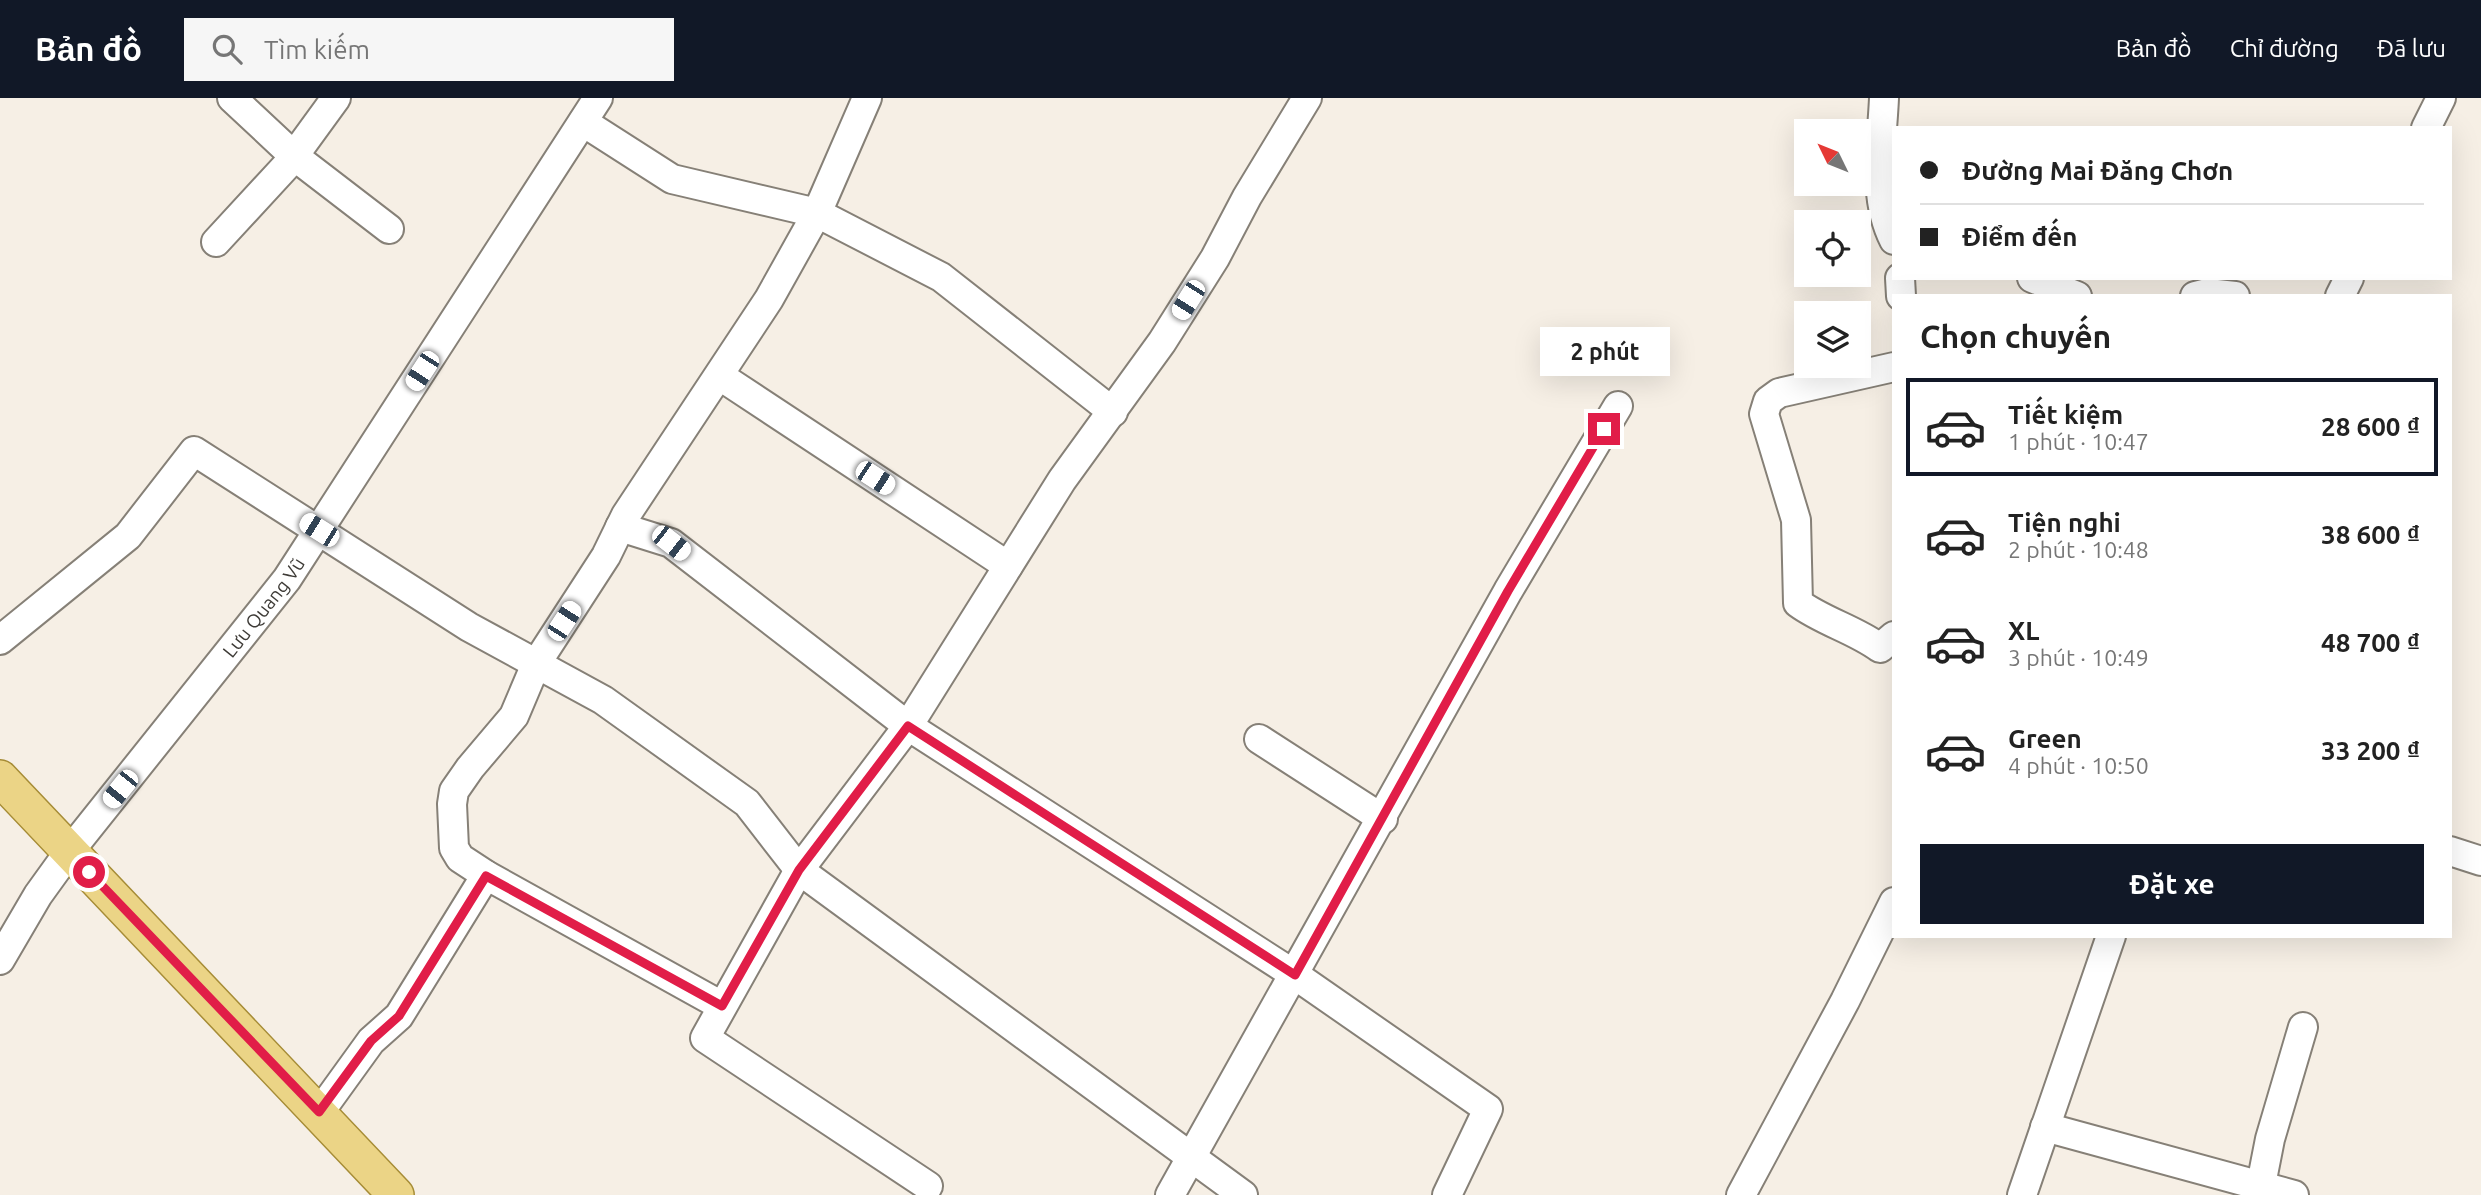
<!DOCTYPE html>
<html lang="vi">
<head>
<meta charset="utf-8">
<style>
	body { margin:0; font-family:Ubuntu,sans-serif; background:#f6f6f6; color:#222; height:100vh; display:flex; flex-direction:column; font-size:26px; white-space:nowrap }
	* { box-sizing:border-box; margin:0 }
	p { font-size:23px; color:#767676 }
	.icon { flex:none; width:38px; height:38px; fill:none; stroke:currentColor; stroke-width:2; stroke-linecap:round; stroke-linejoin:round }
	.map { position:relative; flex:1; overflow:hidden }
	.details { position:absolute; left:1892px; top:196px; width:560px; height:644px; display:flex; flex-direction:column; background:#fff; border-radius:0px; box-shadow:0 7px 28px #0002 }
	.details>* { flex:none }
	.hud { position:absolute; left:1892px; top:28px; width:560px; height:154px; border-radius:0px; box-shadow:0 7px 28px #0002; display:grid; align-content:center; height:154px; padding:0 28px; background:#fff }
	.needle { width:46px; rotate:313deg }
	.tools { position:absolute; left:1794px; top:21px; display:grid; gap:14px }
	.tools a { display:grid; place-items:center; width:77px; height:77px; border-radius:0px; background:#fff; box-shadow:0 7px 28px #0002; font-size:35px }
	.end { position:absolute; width:32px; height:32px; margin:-16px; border:9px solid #e11d48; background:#fff; box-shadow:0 0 0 4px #fff }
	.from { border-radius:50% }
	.bubble { position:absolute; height:49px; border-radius:0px; background:#fff; box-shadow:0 7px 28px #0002; font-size:23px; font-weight:700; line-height:49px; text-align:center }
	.car { position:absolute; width:21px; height:42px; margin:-21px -10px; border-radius:9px; box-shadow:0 0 5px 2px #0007; background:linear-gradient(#fff 24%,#345 0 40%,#fff 0 76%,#345 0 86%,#fff 0) }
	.hud b { display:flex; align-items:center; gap:24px; height:66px; font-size:26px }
	.hud b+b { border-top:2px solid #e0e0e0 }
	.hud i { width:18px; height:18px; background:#222 }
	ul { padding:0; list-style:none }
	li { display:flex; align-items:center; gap:21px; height:98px; margin:0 14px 10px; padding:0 14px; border:4px solid transparent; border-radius:0px }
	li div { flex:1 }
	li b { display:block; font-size:26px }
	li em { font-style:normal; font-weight:700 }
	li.current { border-color:#111827 }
	li>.icon { width:63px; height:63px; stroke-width:1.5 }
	h2 { padding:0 28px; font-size:32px; line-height:84px }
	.cta { display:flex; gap:14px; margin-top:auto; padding:14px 28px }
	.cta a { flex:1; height:80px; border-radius:0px; background:#111827; color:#fff; font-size:28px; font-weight:700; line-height:80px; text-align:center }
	header { display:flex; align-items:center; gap:42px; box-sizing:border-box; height:98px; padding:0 35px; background:#111827; color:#fff }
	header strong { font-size:33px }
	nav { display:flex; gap:38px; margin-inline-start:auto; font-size:24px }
	.search { width:490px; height:63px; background:#f6f6f6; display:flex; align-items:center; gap:18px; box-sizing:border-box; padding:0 24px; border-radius:0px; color:#767676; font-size:26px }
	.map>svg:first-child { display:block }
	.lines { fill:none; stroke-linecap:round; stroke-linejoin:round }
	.minor-casing { stroke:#868077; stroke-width:32 }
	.major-casing { stroke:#a68c36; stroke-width:38 }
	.minor { stroke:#fff; stroke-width:28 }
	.major { stroke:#ebd486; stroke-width:35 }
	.route { stroke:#e11d48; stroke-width:9 }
	.labels { text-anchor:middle; stroke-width:6; stroke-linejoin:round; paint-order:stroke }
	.street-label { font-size:19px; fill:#3e3b37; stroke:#fff }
</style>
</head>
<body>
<header>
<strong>Bản đồ</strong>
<div class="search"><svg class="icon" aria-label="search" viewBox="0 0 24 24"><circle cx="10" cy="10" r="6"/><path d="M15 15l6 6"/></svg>Tìm kiếm</div>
<nav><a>Bản đồ</a><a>Chỉ đường</a><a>Đã lưu</a></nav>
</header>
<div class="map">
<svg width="2481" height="1097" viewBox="0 0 2481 1097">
	<rect width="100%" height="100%" fill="#f6efe5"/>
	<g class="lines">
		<defs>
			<g id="minor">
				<path d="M232,0L294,58L389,131"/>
				<path d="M1884,0C1882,47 1872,99 1894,142"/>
				<path d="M583,24L672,81L817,115L941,179L1113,314"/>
				<path d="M2426,30L2441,0"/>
				<path d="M216,144L288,66L336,0"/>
				<path d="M1900,180L1901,198"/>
				<path d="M2032,180L2077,198"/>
				<path d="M2195,198L2207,195L2235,198"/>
				<path d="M2340,198L2349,180"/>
				<path d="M1894,269L1779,295L1768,303L1764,316L1796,422L1798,505C1824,524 1854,531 1880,550L1894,538"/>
				<path d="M720,278L1008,468"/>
				<path d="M620,429L671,445L908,628L1295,877L1488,1011L1447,1097"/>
				<path d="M0,542L128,438L194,353L469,529L603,602L747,705L799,772L1243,1097"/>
				<path d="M1259,641L1383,721"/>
				<path d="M2450,753L2481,763"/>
				<path id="s1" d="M0,862L38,797L69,754L287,481L598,0"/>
				<path d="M722,908L486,777L460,760L454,750L452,706L454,693L470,670L514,618L536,566L606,458L626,417L769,201L817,115L867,0"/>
				<path d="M319,1015L371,943L399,918L486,777"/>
				<path d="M2045,1029L2294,1097"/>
				<path d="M928,1088L705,940L799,772L908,628L1062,382L1162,244L1215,160L1247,99L1307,0"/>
				<path d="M1170,1097L1508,493L1618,308"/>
				<path d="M1741,1097L1845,903L1894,804"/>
				<path d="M2022,1097L2111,838"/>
				<path d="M2259,1097L2270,1041L2303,929"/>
			</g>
			<path id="major" d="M0,680L396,1097"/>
		</defs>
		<use href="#minor" class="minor-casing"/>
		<use href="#major" class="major-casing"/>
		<use href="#minor" class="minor"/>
		<use href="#major" class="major"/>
	</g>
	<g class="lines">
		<path class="route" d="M89,774L319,1014L371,943L399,918L486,778L722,908L799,772L908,628L1295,877L1508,493L1604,331"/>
	</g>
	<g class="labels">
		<g class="street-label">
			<text dy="7" stroke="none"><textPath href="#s1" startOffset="441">Lưu Quang Vũ</textPath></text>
		</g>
	</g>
</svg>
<div class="tools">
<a><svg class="needle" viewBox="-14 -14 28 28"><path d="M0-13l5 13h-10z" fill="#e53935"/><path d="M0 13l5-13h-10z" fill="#767676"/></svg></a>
<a><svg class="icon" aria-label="locate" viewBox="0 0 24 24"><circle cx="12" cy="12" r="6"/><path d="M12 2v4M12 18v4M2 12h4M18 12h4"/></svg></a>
<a><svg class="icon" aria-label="layers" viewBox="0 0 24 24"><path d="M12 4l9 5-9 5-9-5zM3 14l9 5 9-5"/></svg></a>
</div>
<i class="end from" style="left:89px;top:774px"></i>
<i class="end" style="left:1604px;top:331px"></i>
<div class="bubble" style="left:1540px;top:229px;width:130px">2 phút</div>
<i class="car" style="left:1188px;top:202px;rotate:212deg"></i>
<i class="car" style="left:422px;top:273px;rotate:213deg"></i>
<i class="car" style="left:875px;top:380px;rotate:123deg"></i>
<i class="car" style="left:319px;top:432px;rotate:302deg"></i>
<i class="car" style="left:671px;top:445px;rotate:128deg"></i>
<i class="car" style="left:564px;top:523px;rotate:33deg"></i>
<i class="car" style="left:120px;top:691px;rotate:219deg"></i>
<div class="hud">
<b><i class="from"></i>Đường Mai Đăng Chơn</b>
<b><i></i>Điểm đến</b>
</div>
<section class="details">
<h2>Chọn chuyến</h2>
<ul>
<li class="current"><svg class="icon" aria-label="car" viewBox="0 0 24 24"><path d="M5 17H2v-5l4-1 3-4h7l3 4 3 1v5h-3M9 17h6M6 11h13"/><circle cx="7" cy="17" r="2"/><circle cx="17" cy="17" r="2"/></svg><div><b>Tiết kiệm</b><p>1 phút · 10:47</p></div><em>28 600 ₫</em></li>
<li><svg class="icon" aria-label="car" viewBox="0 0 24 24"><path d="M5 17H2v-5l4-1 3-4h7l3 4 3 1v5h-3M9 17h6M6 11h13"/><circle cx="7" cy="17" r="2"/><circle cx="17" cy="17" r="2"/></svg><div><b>Tiện nghi</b><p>2 phút · 10:48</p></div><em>38 600 ₫</em></li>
<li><svg class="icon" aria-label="car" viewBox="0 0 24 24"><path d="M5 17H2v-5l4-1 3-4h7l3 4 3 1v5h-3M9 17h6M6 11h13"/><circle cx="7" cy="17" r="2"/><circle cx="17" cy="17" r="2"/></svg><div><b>XL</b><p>3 phút · 10:49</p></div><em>48 700 ₫</em></li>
<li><svg class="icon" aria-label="car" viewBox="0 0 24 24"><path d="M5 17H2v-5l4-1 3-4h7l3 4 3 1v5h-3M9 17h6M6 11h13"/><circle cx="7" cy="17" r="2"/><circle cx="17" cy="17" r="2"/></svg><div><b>Green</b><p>4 phút · 10:50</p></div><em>33 200 ₫</em></li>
</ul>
<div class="cta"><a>Đặt xe</a></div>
</section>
</div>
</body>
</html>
